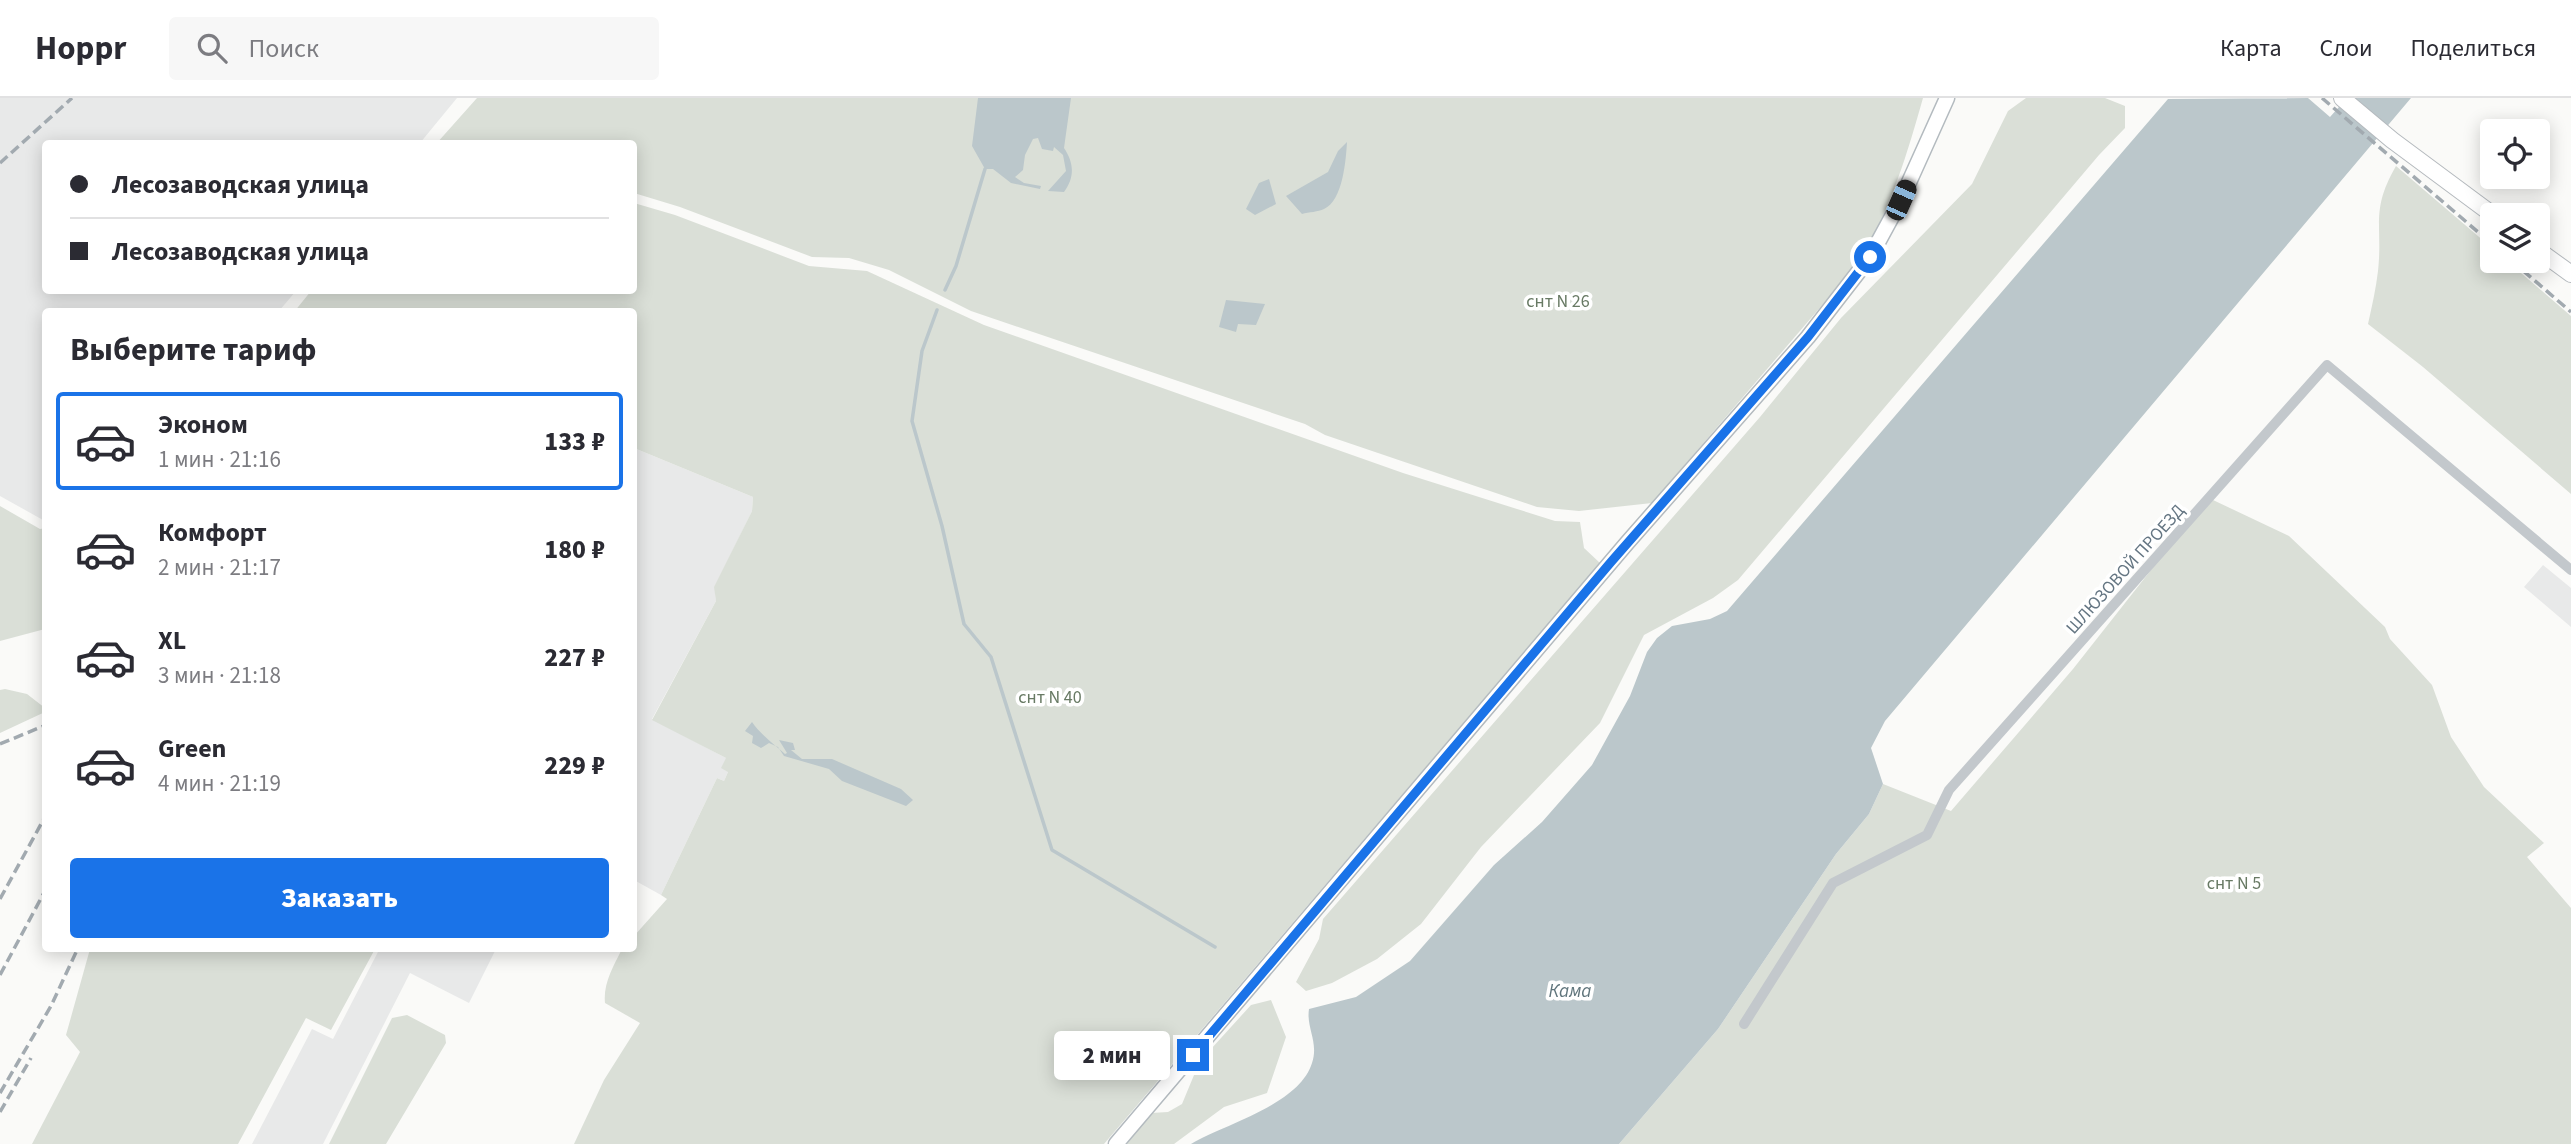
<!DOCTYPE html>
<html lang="ru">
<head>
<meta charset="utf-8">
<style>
	body { margin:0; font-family:"Source Sans 3",sans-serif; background:#f7f7f7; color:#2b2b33; height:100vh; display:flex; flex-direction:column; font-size:26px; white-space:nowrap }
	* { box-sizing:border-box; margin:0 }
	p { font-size:23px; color:#7c7c81 }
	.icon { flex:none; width:38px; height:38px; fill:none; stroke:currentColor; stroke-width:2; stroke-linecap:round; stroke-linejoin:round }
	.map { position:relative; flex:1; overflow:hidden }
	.details { position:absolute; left:42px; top:210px; width:595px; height:644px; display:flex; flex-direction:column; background:#fff; border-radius:7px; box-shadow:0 4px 18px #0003 }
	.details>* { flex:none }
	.banner { position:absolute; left:42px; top:42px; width:595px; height:154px; border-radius:7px; box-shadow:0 4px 18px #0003; display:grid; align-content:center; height:154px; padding:0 28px; background:#fff }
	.fabs { position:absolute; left:2480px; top:21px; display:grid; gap:14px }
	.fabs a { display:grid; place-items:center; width:70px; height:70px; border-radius:7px; background:#fff; box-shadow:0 4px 18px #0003; font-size:35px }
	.end { position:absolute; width:32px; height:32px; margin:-16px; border:9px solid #1a73e8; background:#fff; box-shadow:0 0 0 4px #fff }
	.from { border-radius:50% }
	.bubble { position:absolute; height:49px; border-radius:7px; background:#fff; box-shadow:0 4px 18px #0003; font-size:23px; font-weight:800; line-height:49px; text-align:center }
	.car { position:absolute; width:21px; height:42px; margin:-21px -10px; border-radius:9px; box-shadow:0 0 5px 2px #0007; background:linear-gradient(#222 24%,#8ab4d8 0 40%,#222 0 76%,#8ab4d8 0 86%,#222 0) }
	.banner b { display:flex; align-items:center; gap:24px; height:66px; font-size:26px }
	.banner b+b { border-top:2px solid #e1e1e2 }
	.banner i { width:18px; height:18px; background:#2b2b33 }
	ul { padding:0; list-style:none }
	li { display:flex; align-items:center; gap:21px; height:98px; margin:0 14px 10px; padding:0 14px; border:4px solid transparent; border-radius:7px }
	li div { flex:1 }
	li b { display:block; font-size:26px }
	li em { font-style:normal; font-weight:800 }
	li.on { border-color:#1a73e8 }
	li>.icon { width:63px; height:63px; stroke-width:1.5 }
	h2 { padding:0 28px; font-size:32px; line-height:84px }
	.action { display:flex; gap:14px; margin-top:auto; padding:14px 28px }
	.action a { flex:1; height:80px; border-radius:7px; background:#1a73e8; color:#fff; font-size:28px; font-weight:800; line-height:80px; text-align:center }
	header { display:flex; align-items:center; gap:42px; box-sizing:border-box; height:98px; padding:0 35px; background:#fff; border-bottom:2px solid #e1e1e2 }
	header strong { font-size:33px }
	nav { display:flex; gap:38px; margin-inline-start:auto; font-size:24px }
	.search { width:490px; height:63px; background:#f7f7f7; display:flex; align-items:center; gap:18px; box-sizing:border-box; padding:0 24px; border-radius:7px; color:#7c7c81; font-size:26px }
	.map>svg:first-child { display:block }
	.built { fill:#e8e9e9 }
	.green { fill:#dadfd7 }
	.water { fill:#bbc7cb }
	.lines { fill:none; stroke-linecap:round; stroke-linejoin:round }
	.stream { stroke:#bbc7cb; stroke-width:3.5 }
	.secondary-casing { stroke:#b3babf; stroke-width:17 }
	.primary-casing { stroke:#b5babe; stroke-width:18 }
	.street { stroke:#c3c8cc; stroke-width:10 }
	.secondary { stroke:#fff; stroke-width:14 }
	.primary { stroke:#fff; stroke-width:16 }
	.rail { stroke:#a2aab0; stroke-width:3.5; stroke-dasharray:10 5; stroke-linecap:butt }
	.route { stroke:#1a73e8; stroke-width:9 }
	.labels { text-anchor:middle; stroke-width:7; stroke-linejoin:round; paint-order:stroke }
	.park-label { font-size:18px; fill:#687a64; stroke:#fff }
	.street-label { font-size:18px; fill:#657683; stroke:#fff }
	.water-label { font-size:19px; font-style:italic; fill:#60757c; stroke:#fff }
</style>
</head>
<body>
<header>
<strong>Hoppr</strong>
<div class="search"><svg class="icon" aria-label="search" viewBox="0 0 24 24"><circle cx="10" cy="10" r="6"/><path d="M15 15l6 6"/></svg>Поиск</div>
<nav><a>Карта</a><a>Слои</a><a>Поделиться</a></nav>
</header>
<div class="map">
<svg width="2571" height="1046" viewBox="0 0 2571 1046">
	<rect width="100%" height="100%" fill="#fafaf8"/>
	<path class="built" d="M0,0H457L420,45L46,46V192L296,193L279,213L46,214L43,422L0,398Z
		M634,350L753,399L752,413L715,489L716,503L652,621L726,660L728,674L724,683L717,680L661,797L634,782Z
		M2543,467L2571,490V529L2524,489Z
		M380,850L496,851L469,905L410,875L323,1046H252L312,931L333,941Z"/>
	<path class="green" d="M477,0H1923C1907,57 1890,112 1860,163L1652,405L1579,413L1537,409L1325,337L1305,326L971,213L889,172L849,160L812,159L680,109L634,95V46H436Z
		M2026,0H2105L2125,8V30L2099,57L1738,482L1713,500L1644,537L1600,625L1481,749L1421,826L1377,861L1332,885L1306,893L1296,884L1319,841L1323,821L1760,319L1841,220L1972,86L2008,13Z
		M2396,68L2492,150V163H2507L2571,218V396L2423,269L2368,226C2372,208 2376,190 2378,173C2383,127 2370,113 2396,68Z
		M634,105L675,117L809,168L867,173L984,227L1403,375L1555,423L1580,424L1584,450L1600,465L1104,1046H574L604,982L640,925L605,905C603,886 613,869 621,853L634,850V838L667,801L661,797L717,680L724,683L728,674L721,670L726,660L652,622L716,503L714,489L752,413L753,399L634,350V214H294L311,193L634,192Z
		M2213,402L2289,438L2385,529L2390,541L2432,587L2451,639L2484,689L2544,745L2527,759L2571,810V1046H1619L1718,931L1836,756L1869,716L1883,686L1951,713L2073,571L2188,425Z
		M0,408L40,431L46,430L45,531L0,543Z
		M5,591L27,596L45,610V614L0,635V592Z
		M90,851L91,850L375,851L331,932L306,920L238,1046H32L80,954L66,937Z
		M1271,902L1286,939L1267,995L1224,1009L1174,1046H1127L1151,1015L1168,1014L1182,1006L1199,965L1211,951L1251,907Z
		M407,917L445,937L446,945L386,1046H329L392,920Z"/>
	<path class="water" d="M978,0H1071L1064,50C1074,65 1075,79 1064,94L1048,93L1066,73L1063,57L1054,49L1053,53L1042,51L1038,40L1033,41L1025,57L1023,72L1015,79L1024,85L1041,88L1040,91L1011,85L993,71H985L972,48Z
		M2308,0L2330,19L2347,0H2411L1885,623L1871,650L1883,686L1869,716L1836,756L1718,931L1619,1046H1191C1225,1026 1299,1007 1312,965C1319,944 1306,930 1309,911L1356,899L1410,863L1494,767L1542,724L1592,667L1630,598L1647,554L1657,540L1672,528L1710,521L1727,513L2168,1Z
		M1347,44C1346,61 1343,103 1324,111C1318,114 1309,114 1302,116L1286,98L1328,74L1338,53Z
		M1269,81L1276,106L1255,117L1246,111L1259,85Z
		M1226,202L1265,206L1256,227L1238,226L1236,234L1219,229Z
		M752,624C760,636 775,647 785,656L787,655L779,642L793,645L795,652H791L802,661H832L901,691L913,702L906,708L842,683L829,671L784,658L778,649L769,645L761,650L752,645L753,638L745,633Z"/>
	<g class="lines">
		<path class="stream" d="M945,192L956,168L985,71
			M937,212L922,253L912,323L942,428L964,526L991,559L1052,752L1215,849"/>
		<defs>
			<path id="secondary" d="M1116,1046L1627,445L1808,239L1870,159L1901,102L1947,0"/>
			<path id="primary" d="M2342,0L2392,42L2493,117
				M2538,152L2571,176"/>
		</defs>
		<use href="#secondary" class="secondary-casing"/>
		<use href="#primary" class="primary-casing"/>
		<path class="street" d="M1744,926L1833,785L1927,737L1949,692L2327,267L2571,472"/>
		<use href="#secondary" class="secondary"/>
		<use href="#primary" class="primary"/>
		<path class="rail" d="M2322,0L2492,146
			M0,65L72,0
			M2512,163L2571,214
			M0,646L46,627
			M0,801L46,717
			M0,877L46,791
			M0,995L51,908L78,850
			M0,1014L31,960"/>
	</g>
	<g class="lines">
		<path class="route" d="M1193,957L1611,464L1808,239L1870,159"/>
	</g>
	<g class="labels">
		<g class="park-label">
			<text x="1558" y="209">снт N 26</text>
			<text x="1050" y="605">снт N 40</text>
			<text x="2234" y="791">снт N 5</text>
		</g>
		<g class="street-label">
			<text transform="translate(2125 471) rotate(-48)" y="6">ШЛЮЗОВОЙ ПРОЕЗД</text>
		</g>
		<g class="water-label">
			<text x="1570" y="899">Кама</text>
		</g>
	</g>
</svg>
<div class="fabs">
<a><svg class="icon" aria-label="locate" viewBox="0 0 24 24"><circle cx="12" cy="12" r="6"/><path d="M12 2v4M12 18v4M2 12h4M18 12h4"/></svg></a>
<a><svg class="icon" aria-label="layers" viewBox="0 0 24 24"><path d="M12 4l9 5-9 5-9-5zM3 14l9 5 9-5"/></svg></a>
</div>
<i class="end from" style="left:1870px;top:159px"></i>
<i class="end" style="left:1193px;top:957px"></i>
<div class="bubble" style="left:1054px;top:933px;width:116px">2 мин</div>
<i class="car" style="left:1901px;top:102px;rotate:24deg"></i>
<div class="banner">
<b><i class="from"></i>Лесозаводская улица</b>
<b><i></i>Лесозаводская улица</b>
</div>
<section class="details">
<h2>Выберите тариф</h2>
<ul>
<li class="on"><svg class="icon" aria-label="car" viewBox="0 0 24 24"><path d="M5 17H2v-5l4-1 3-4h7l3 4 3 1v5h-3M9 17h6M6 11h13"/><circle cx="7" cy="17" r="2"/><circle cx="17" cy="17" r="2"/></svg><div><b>Эконом</b><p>1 мин · 21:16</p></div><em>133 ₽</em></li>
<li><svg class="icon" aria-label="car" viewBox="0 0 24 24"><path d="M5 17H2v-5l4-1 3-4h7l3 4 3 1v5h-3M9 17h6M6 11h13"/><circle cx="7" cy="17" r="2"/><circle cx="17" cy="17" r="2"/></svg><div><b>Комфорт</b><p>2 мин · 21:17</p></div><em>180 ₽</em></li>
<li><svg class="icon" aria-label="car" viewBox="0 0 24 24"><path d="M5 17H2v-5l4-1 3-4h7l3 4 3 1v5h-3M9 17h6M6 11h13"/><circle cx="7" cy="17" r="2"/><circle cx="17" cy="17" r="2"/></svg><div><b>XL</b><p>3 мин · 21:18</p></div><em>227 ₽</em></li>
<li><svg class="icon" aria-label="car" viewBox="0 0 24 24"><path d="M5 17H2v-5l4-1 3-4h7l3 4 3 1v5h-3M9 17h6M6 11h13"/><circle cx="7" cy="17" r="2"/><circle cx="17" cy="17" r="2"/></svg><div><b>Green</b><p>4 мин · 21:19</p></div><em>229 ₽</em></li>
</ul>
<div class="action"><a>Заказать</a></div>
</section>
</div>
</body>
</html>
